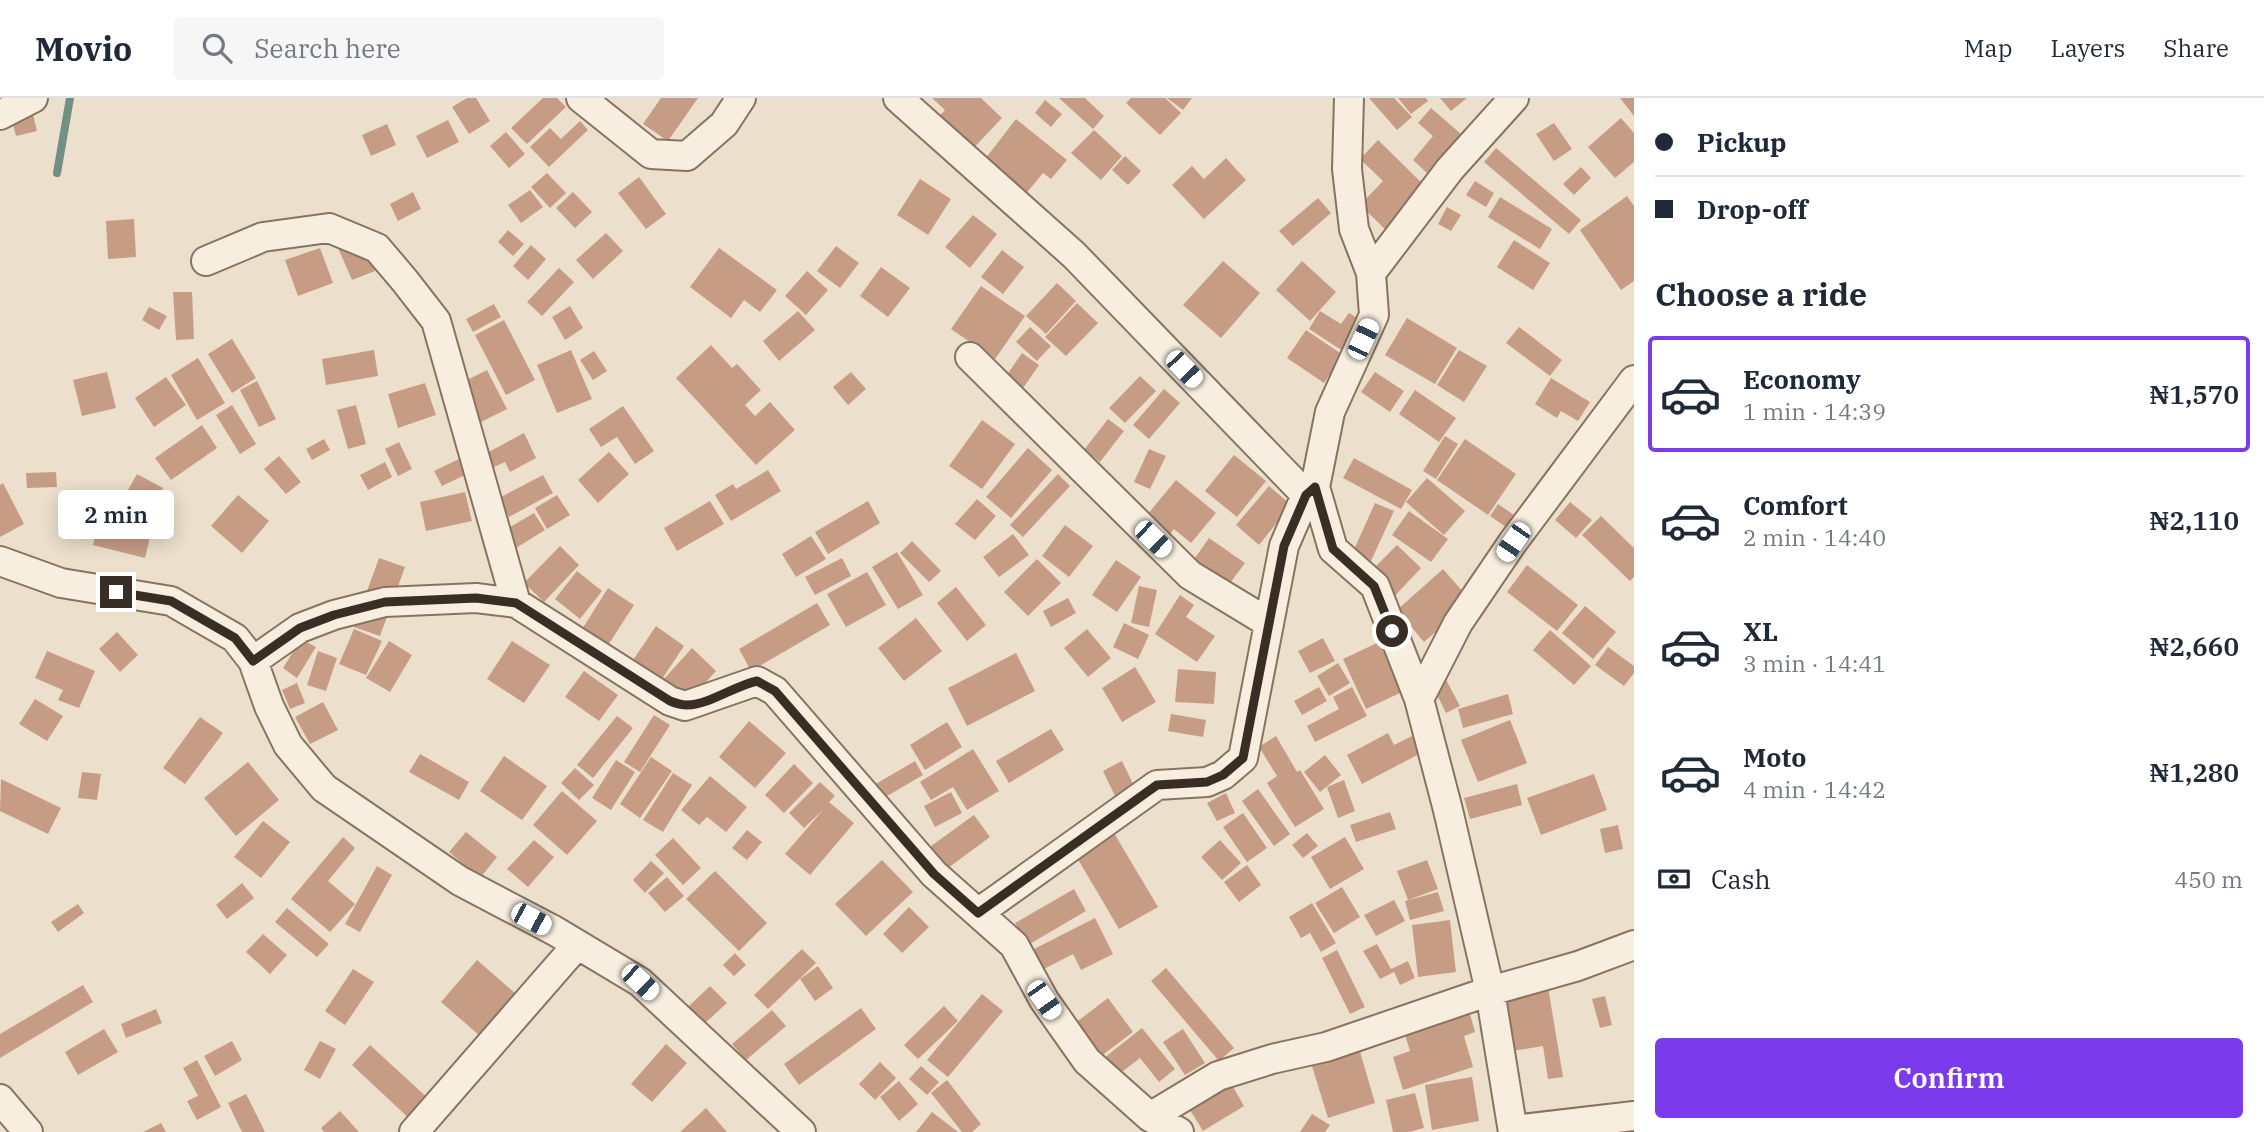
<!DOCTYPE html>
<html lang="en">
<head>
<meta charset="utf-8">
<style>
	body { margin:0; font-family:"IBM Plex Serif",serif; background:#f6f6f7; color:#1f2937; height:100vh; display:flex; flex-direction:column; font-size:26px; white-space:nowrap }
	* { box-sizing:border-box; margin:0 }
	p { font-size:23px; color:#747a83 }
	.icon { flex:none; width:38px; height:38px; fill:none; stroke:currentColor; stroke-width:2; stroke-linecap:round; stroke-linejoin:round }
	.map { position:relative; flex:1; overflow:hidden }
	.side { display:flex; flex-direction:column; background:#fff; width:630px }
	.side>* { flex:none }
	.guide { display:grid; align-content:center; height:154px; padding:0 21px; background:#fff }
	.end { position:absolute; width:32px; height:32px; margin:-16px; border:9px solid #3a2d23; background:#fff; box-shadow:0 0 0 4px #fff }
	.from { border-radius:50% }
	.bubble { position:absolute; height:49px; border-radius:7px; background:#fff; box-shadow:0 4px 18px #0003; font-size:23px; font-weight:600; line-height:49px; text-align:center }
	.car { position:absolute; width:21px; height:42px; margin:-21px -10px; border-radius:9px; box-shadow:0 0 5px 2px #0007; background:linear-gradient(#fff 24%,#345 0 40%,#fff 0 76%,#345 0 86%,#fff 0) }
	.guide b { display:flex; align-items:center; gap:24px; height:66px; font-size:26px }
	.guide b+b { border-top:2px solid #e0e1e3 }
	.guide i { width:18px; height:18px; background:#1f2937 }
	ul { padding:0; list-style:none }
	li { display:flex; align-items:center; gap:21px; height:116px; margin:0 14px 10px; padding:0 7px; border:4px solid transparent; border-radius:7px }
	li div { flex:1 }
	li b { display:block; font-size:26px }
	li em { font-style:normal; font-weight:600 }
	li.selected { border-color:#7c3aed }
	li>.icon { width:63px; height:63px; stroke-width:1.5 }
	h2 { padding:0 21px; font-size:32px; line-height:84px }
	.pay { display:flex; align-items:center; gap:18px; height:77px; padding:0 21px; font-size:26px }
	.pay p { margin-inline-start:auto }
	.cta { display:flex; gap:14px; margin-top:auto; padding:14px 21px }
	.cta a { flex:1; height:80px; border-radius:7px; background:#7c3aed; color:#fff; font-size:28px; font-weight:600; line-height:80px; text-align:center }
	header { display:flex; align-items:center; gap:42px; box-sizing:border-box; height:98px; padding:0 35px; background:#fff; border-bottom:2px solid #e0e1e3 }
	header strong { font-size:33px }
	nav { display:flex; gap:38px; margin-inline-start:auto; font-size:24px }
	.search { width:490px; height:63px; background:#f6f6f7; display:flex; align-items:center; gap:18px; box-sizing:border-box; padding:0 24px; border-radius:7px; color:#747a83; font-size:26px }
	main { display:flex; flex:1; min-height:0 }
	.map>svg:first-child { display:block }
	.lines { fill:none; stroke-linecap:round; stroke-linejoin:round }
	.stream { stroke:#728f86; stroke-width:8 }
	.building { fill:#c79c85 }
	.street-casing { stroke:#887361; stroke-width:32 }
	.street { stroke:#f7eedf; stroke-width:28 }
	.route { stroke:#3a2d23; stroke-width:9 }
</style>
</head>
<body>
<header>
<strong>Movio</strong>
<div class="search"><svg class="icon" aria-label="search" viewBox="0 0 24 24"><circle cx="10" cy="10" r="6"/><path d="M15 15l6 6"/></svg>Search here</div>
<nav><a>Map</a><a>Layers</a><a>Share</a></nav>
</header>
<main>
<div class="map">
<svg width="1634" height="1034" viewBox="0 0 1634 1034">
	<rect width="100%" height="100%" fill="#ece0cc"/>
	<g class="lines">
		<path class="stream" d="M57,75L70,0"/>
	</g>
	<path class="building" d="M6,0H29L37,33L16,38Z
		M467,0H476L490,23L469,36L452,9Z
		M543,0H557L566,9L527,46L511,30Z
		M661,0H698L668,43L643,26Z
		M932,0H981L1002,20L968,56L934,24L945,12Z
		M1059,0H1085L1104,18L1093,31Z
		M1131,0H1165L1181,15L1160,37L1126,5Z
		M1167,0H1192L1183,12Z
		M1369,0H1394L1412,19L1397,32Z
		M1398,0H1426L1428,3L1411,16Z
		M1440,0H1467L1451,13Z
		M1620,0H1634V18Z
		M1045,2L1062,16L1051,29L1035,15Z
		M1431,10L1461,36L1427,75L1413,62L1433,38L1418,25Z
		M1621,20L1634,35V64L1615,80L1588,49Z
		M1016,21L1067,62L1051,81L1043,75L1024,98L982,65Z
		M448,22L459,44L427,60L416,38Z
		M580,23L588,32L549,69L530,49L550,30L561,41Z
		M1554,25L1572,51L1554,63L1536,36Z
		M387,26L396,47L371,58L362,37Z
		M1094,32L1122,58L1101,82L1071,55Z
		M506,34L525,56L509,70L490,48Z
		M1378,42L1427,90L1386,132L1360,107L1383,83L1360,61Z
		M1496,50L1581,122L1569,136L1484,64Z
		M1125,58L1141,73L1128,87L1112,72Z
		M1226,60L1246,82L1204,121L1172,87L1192,68L1204,81Z
		M1581,69L1591,80L1574,97L1563,86Z
		M547,75L566,95L550,110L531,89Z
		M639,79L666,116L646,131L618,95Z
		M920,81L951,101L928,137L897,117Z
		M1475,83L1494,95L1486,109L1466,97Z
		M530,92L543,109L521,125L508,107Z
		M413,94L421,111L398,123L390,106Z
		M573,94L592,114L575,130L556,110Z
		M1627,98L1634,108V183L1621,192L1580,132Z
		M1500,99L1552,131L1540,151L1488,119Z
		M1318,100L1331,115L1293,148L1279,133Z
		M1447,109L1461,117L1451,133L1438,126Z
		M973,117L997,136L970,170L945,149Z
		M134,121L136,159L108,161L106,123Z
		M354,124L375,173L352,182L331,134Z
		M508,132L524,146L513,158L498,144Z
		M606,135L623,153L593,181L576,162Z
		M1514,142L1550,165L1533,192L1497,169Z
		M531,147L546,161L528,182L513,168Z
		M836,148L859,165L840,190L817,173Z
		M320,150L333,185L298,198L285,162Z
		M719,150L777,192L760,214L744,202L731,220L690,189Z
		M1002,152L1024,169L1003,196L981,179Z
		M1223,163L1260,195L1221,240L1183,207Z
		M1302,163L1336,194L1310,223L1276,192Z
		M881,169L910,190L888,219L860,198Z
		M559,170L574,184L542,218L527,204Z
		M807,173L828,192L806,217L785,198Z
		M1057,185L1076,203L1046,236L1026,218Z
		M981,188L1025,218L995,261L951,231Z
		M173,194H192L194,241L176,242Z
		M1077,205L1098,225L1066,258L1045,239Z
		M494,206L501,219L473,234L466,221Z
		M570,208L583,230L565,242L552,219Z
		M149,209L167,218L159,232L142,222Z
		M798,213L815,232L779,263L763,243Z
		M1320,213L1341,226L1349,215L1366,225L1346,255L1309,231Z
		M1407,220L1457,250L1435,286L1385,257Z
		M504,222L535,282L506,297L475,237Z
		M1030,229L1051,248L1037,263L1016,244Z
		M1519,229L1562,262L1550,278L1506,245Z
		M1306,232L1343,257L1324,285L1287,260Z
		M232,241L256,280L232,295L208,256Z
		M711,247L732,270L737,266L761,292L745,307L755,318L770,304L795,332L756,367L676,280Z
		M374,252L378,278L326,287L322,261Z
		M571,252L592,301L557,315L537,267Z
		M1459,252L1487,268L1464,304L1437,287Z
		M594,253L607,273L593,282L580,262Z
		M1022,255L1039,267L1019,296L1002,284Z
		M198,260L225,305L197,322L171,277Z
		M487,272L507,311L479,325L459,286Z
		M107,274L116,310L82,318L73,282Z
		M851,274L866,291L848,307L833,289Z
		M1375,274L1404,293L1390,314L1361,294Z
		M1140,278L1156,293L1125,325L1109,310Z
		M166,279L186,307L154,329L135,300Z
		M1551,280L1590,304L1578,323L1561,313L1557,320L1535,306Z
		M257,283L276,321L259,329L240,292Z
		M425,285L436,317L398,330L388,296Z
		M1164,291L1180,305L1149,341L1133,327Z
		M1415,292L1456,320L1439,344L1399,316Z
		M232,307L256,346L240,356L216,317Z
		M356,307L366,346L348,351L337,312Z
		M623,308L654,353L635,366L617,339L601,349L589,331Z
		M1108,321L1124,333L1100,364L1084,352Z
		M982,322L1015,346L982,391L949,368Z
		M202,327L217,350L171,382L155,360Z
		M524,335L536,360L510,374L505,364L492,370L485,356Z
		M1445,338L1458,346L1436,381L1423,373Z
		M324,341L330,352L312,362L306,351Z
		M1465,341L1516,376L1488,417L1437,382Z
		M399,344L412,371L398,378L385,351Z
		M1028,350L1052,372L1011,420L986,399Z
		M1149,351L1166,358L1150,391L1134,384Z
		M609,354L629,376L598,405L578,382Z
		M1234,357L1266,383L1237,419L1205,393Z
		M279,358L301,384L286,396L264,371Z
		M1354,360L1412,392L1401,411L1343,380Z
		M459,361L467,376L442,388L434,373Z
		M385,364L392,379L368,392L360,377Z
		M768,372L781,393L731,423L715,397L733,386L736,391Z
		M56,374L57,389L27,390L26,375Z
		M137,376L163,390L145,424L118,410Z
		M1058,376L1070,388L1023,439L1010,427Z
		M543,377L553,395L509,419L499,400Z
		M1427,380L1465,413L1444,437L1406,404Z
		M1176,382L1216,415L1191,445L1174,431L1165,442L1142,423Z
		M3,385L24,426L0,439V387Z
		M1269,388L1291,407L1259,447L1236,427Z
		M465,394L472,423L426,433L420,404Z
		M238,397L269,423L242,455L211,428Z
		M557,397L570,417L547,431L535,410Z
		M977,401L996,418L975,442L955,426Z
		M710,403L724,426L677,453L664,430Z
		M868,403L880,425L828,456L815,434Z
		M1570,404L1592,422L1576,440L1555,422Z
		M1375,405L1394,413L1370,465L1352,456Z
		M1498,406L1514,417L1506,429L1490,418Z
		M1409,413L1448,441L1431,464L1392,437Z
		M101,414L153,426L145,460L93,447Z
		M534,415L545,432L516,450L505,432Z
		M1601,418L1634,450V479L1630,483L1582,437Z
		M1065,427L1093,448L1069,479L1042,458Z
		M1013,436L1029,457L999,479L983,459Z
		M811,438L826,461L796,479L782,456Z
		M1209,440L1245,465L1225,492L1190,467Z
		M912,443L941,473L929,484L900,455Z
		M1397,447L1421,470L1390,503L1365,479Z
		M560,448L579,467L544,504L524,485Z
		M897,454L923,497L898,511L872,469Z
		M379,460L405,469L380,538L354,529Z
		M842,460L851,478L815,497L805,479Z
		M1037,461L1061,485L1028,518L1004,494Z
		M1116,462L1141,479L1117,514L1092,497Z
		M1527,467L1578,507L1557,533L1507,494Z
		M1443,471L1471,503L1424,544L1397,512Z
		M577,473L602,493L580,521L555,501Z
		M867,474L886,507L846,529L827,496Z
		M1139,488L1157,492L1149,529L1131,525Z
		M956,489L986,527L967,543L937,505Z
		M608,490L634,507L605,552L579,536Z
		M1180,497L1194,507L1186,519L1215,538L1197,564L1155,536Z
		M1068,500L1076,515L1051,529L1043,513Z
		M817,505L830,527L751,573L739,551Z
		M1585,508L1616,534L1593,561L1562,535Z
		M916,520L942,553L904,583L878,550Z
		M1124,525L1149,537L1138,561L1113,549Z
		M656,528L684,548L660,584L631,565Z
		M354,531L382,543L366,577L339,566Z
		M1087,531L1111,560L1088,579L1064,550Z
		M1550,532L1591,568L1574,587L1533,552Z
		M117,534L138,557L120,574L99,551Z
		M1323,540L1335,563L1310,575L1298,553Z
		M301,541L316,549L297,580L283,570Z
		M389,543L412,557L390,594L366,580Z
		M512,543L550,567L524,605L487,581Z
		M1379,544L1402,594L1366,611L1343,561Z
		M1608,549L1634,568V575L1624,588L1595,567Z
		M692,550L716,573L687,605L662,583Z
		M47,553L95,573L79,610L58,602L63,592L35,580Z
		M318,553L337,560L326,593L307,587Z
		M1016,555L1035,593L967,628L948,590Z
		M1338,565L1350,585L1329,598L1317,578Z
		M1135,569L1156,604L1122,624L1102,590Z
		M1178,571L1216,574L1214,606L1175,604Z
		M584,573L618,597L599,623L565,599Z
		M1444,578L1460,608L1446,615L1431,585Z
		M297,585L305,605L290,611L282,592Z
		M1319,589L1327,603L1302,617L1294,603Z
		M1352,589L1367,618L1315,644L1307,628L1339,611L1333,599Z
		M1508,596L1513,616L1463,630L1458,611Z
		M35,601L63,618L47,643L19,626Z
		M323,604L338,632L310,646L295,619Z
		M1171,616L1206,622L1203,639L1168,633Z
		M654,617L670,627L640,674L624,664Z
		M617,618L633,630L593,680L577,667Z
		M200,619L223,635L185,686L163,670Z
		M1510,622L1527,665L1478,684L1461,642Z
		M749,623L786,655L755,690L719,659Z
		M947,624L962,649L925,672L910,647Z
		M1051,631L1064,652L1009,685L996,663Z
		M1388,635L1394,647L1412,638L1421,655L1362,686L1347,657Z
		M1276,638L1297,674L1300,672L1324,711L1295,729L1267,685L1277,678L1259,649Z
		M973,651L999,693L967,712L953,689L931,702L920,684Z
		M420,656L469,684L459,702L409,674Z
		M1325,657L1341,677L1320,694L1304,674Z
		M504,658L547,688L522,722L480,693Z
		M651,659L672,673L640,720L620,706Z
		M616,662L635,674L611,712L592,700Z
		M915,663L923,677L882,701L874,687Z
		M1122,663L1134,688L1115,698L1103,673Z
		M248,664L279,702L236,738L204,700Z
		M794,666L813,685L784,715L765,697Z
		M575,670L594,687L579,702L561,685Z
		M82,674L101,676L97,702L78,700Z
		M673,675L692,687L663,734L643,722Z
		M1594,676L1607,712L1541,737L1527,700Z
		M710,678L747,709L726,734L707,719L699,727L681,712Z
		M1,681L61,710L48,736L0,713Z
		M1344,682L1355,713L1338,720L1327,689Z
		M820,684L835,698L829,704L854,725L810,777L785,756L823,712L804,730L789,715Z
		M1517,686L1522,707L1470,721L1464,700Z
		M1258,691L1290,736L1274,748L1242,703Z
		M562,693L597,723L567,757L533,727Z
		M951,694L962,715L935,729L924,708Z
		M1226,695L1235,715L1217,723L1207,705Z
		M1390,714L1396,731L1356,744L1350,727Z
		M1243,715L1267,750L1247,764L1223,729Z
		M974,717L990,739L948,770L931,748Z
		M263,723L290,744L261,780L234,759Z
		M1618,727L1623,751L1605,755L1600,731Z
		M747,732L762,744L747,762L732,750Z
		M466,734L497,759L480,780L449,754Z
		M1114,735L1158,809L1119,831L1076,758Z
		M1307,735L1318,748L1303,760L1292,747Z
		M343,739L355,750L328,783L355,806L330,834L291,801Z
		M1345,739L1364,771L1330,791L1311,759Z
		M673,740L701,770L683,787L655,757Z
		M534,742L554,759L528,789L507,771Z
		M1220,742L1241,765L1222,782L1201,759Z
		M882,762L913,794L866,838L835,806Z
		M1427,762L1438,791L1408,802L1397,773Z
		M651,763L664,775L645,795L633,782Z
		M1247,767L1261,787L1239,804L1224,784Z
		M377,768L392,777L360,834L345,826Z
		M715,773L767,825L739,853L686,801Z
		M667,779L684,798L665,814L648,795Z
		M242,785L254,800L227,821L216,807Z
		M1342,789L1360,819L1334,835L1315,805Z
		M1074,791L1086,813L1028,847L1015,825Z
		M1438,794L1444,813L1410,822L1405,803Z
		M1394,802L1405,823L1376,838L1364,817Z
		M1312,805L1336,845L1321,854L1310,835L1301,840L1289,819Z
		M78,806L84,815L58,834L51,824Z
		M909,809L929,829L902,855L883,836Z
		M287,810L329,846L317,859L275,824Z
		M1095,820L1113,856L1081,872L1073,856L1044,871L1034,851Z
		M1450,822L1456,874L1418,879L1412,827Z
		M263,836L287,857L270,876L246,854Z
		M1377,846L1391,871L1408,863L1415,880L1400,887L1394,874L1380,881L1363,853Z
		M802,851L816,865L768,911L754,897Z
		M1337,852L1365,909L1350,916L1322,860Z
		M735,855L746,867L734,878L723,867Z
		M477,862L516,896L480,938L441,904Z
		M818,868L833,890L815,903L800,881Z
		M1166,870L1234,950L1219,963L1151,883Z
		M353,871L374,884L345,927L325,913Z
		M83,887L93,904L0,960V936Z
		M710,888L727,905L704,926L688,909Z
		M1548,889L1563,979L1548,981L1543,948L1507,954L1498,897Z
		M982,896L1003,913L948,979L927,962Z
		M1605,898L1612,927L1600,930L1592,901Z
		M1108,900L1133,934L1100,959L1074,926Z
		M944,908L958,923L918,961L904,947Z
		M1468,909L1475,934L1464,938L1473,969L1403,992L1393,959L1410,953L1403,930Z
		M861,910L876,931L799,987L784,966Z
		M156,911L162,925L126,940L121,926Z
		M772,912L786,928L746,962L732,946Z
		M1142,930L1175,971L1159,984L1140,960L1118,977L1104,960Z
		M104,931L118,954L78,977L65,954Z
		M1183,931L1205,965L1185,977L1163,944Z
		M232,943L242,962L215,978L204,958Z
		M320,943L336,951L320,981L304,972Z
		M666,946L687,965L652,1004L631,986Z
		M370,947L432,1004L413,1024L352,967Z
		M1359,950L1375,1005L1328,1020L1311,965Z
		M197,962L221,1009L197,1022L187,1003L198,998L183,970Z
		M880,964L896,980L875,1002L859,986Z
		M921,968L939,984L927,997L909,981Z
		M1472,979L1479,1023L1432,1032L1425,987Z
		M947,982L981,1026L972,1034H962L931,995Z
		M899,983L918,1006L899,1023L880,999Z
		M1232,987L1244,1008L1203,1033L1190,1012Z
		M1415,995L1424,1030L1409,1034H1393L1386,1002Z
		M246,996L265,1034H242L228,1005Z
		M706,1010L727,1034H680Z
		M340,1013L359,1034H324L321,1030Z
		M932,1014L958,1034H916Z
		M1312,1016L1330,1027L1325,1034H1300Z
		M161,1025L166,1034H143Z"/>
	<g class="lines">
		<defs>
			<path id="street" d="M581,0L651,56L687,58L724,26L741,0
				M898,0L1074,157L1306,397
				M1349,0L1347,71L1354,131L1371,175L1374,217L1330,314L1315,389L1333,451L1375,488L1419,601L1448,712L1490,893L1513,1034
				M0,17L33,0
				M206,163L263,139L329,130L377,150L405,183L436,223L516,505
				M1371,175L1450,71L1514,0
				M970,259L1190,477L1269,525
				M0,463L61,485L171,503L235,540L253,563L269,608L288,647L324,690L460,783L555,833L640,884L801,1034
				M253,563L300,530L334,517L385,504L476,500L516,505L670,603L685,608L757,583L775,593L934,776L978,815
				M1419,601L1458,525L1513,444L1634,282
				M0,1001L28,1034
				M1150,1019L1218,978L1272,961L1326,949L1490,893L1578,868L1634,847
				M1513,1032L1634,1018
				M414,1034L577,847
				M1179,1034L1150,1019L1087,963L1044,902L1014,847L978,815L1157,687L1207,684L1223,677L1243,660L1284,448L1306,397L1315,389"/>
		</defs>
		<use href="#street" class="street-casing"/>
		<use href="#street" class="street"/>
	</g>
	<g class="lines">
		<path class="route" d="M116,494L171,503L235,540L253,563L300,530L334,517L385,504L476,500L516,505L670,603C675,605 682,607 687,607C711,606 734,588 757,583L775,593L934,776L978,815L1157,687L1207,684L1223,677L1243,660L1284,448L1306,397L1315,389L1333,451L1374,488L1392,533"/>
	</g>
</svg>
<i class="end from" style="left:1392px;top:533px"></i>
<i class="end" style="left:116px;top:494px"></i>
<div class="bubble" style="left:58px;top:392px;width:116px">2 min</div>
<i class="car" style="left:1363px;top:241px;rotate:25deg"></i>
<i class="car" style="left:1184px;top:271px;rotate:136deg"></i>
<i class="car" style="left:1153px;top:441px;rotate:134deg"></i>
<i class="car" style="left:1513px;top:444px;rotate:214deg"></i>
<i class="car" style="left:531px;top:821px;rotate:118deg"></i>
<i class="car" style="left:640px;top:884px;rotate:133deg"></i>
<i class="car" style="left:1044px;top:902px;rotate:145deg"></i>
</div>
<section class="side">
<div class="guide">
<b><i class="from"></i>Pickup</b>
<b><i></i>Drop-off</b>
</div>
<h2>Choose a ride</h2>
<ul>
<li class="selected"><svg class="icon" aria-label="car" viewBox="0 0 24 24"><path d="M5 17H2v-5l4-1 3-4h7l3 4 3 1v5h-3M9 17h6M6 11h13"/><circle cx="7" cy="17" r="2"/><circle cx="17" cy="17" r="2"/></svg><div><b>Economy</b><p>1 min · 14:39</p></div><em>₦1,570</em></li>
<li><svg class="icon" aria-label="car" viewBox="0 0 24 24"><path d="M5 17H2v-5l4-1 3-4h7l3 4 3 1v5h-3M9 17h6M6 11h13"/><circle cx="7" cy="17" r="2"/><circle cx="17" cy="17" r="2"/></svg><div><b>Comfort</b><p>2 min · 14:40</p></div><em>₦2,110</em></li>
<li><svg class="icon" aria-label="car" viewBox="0 0 24 24"><path d="M5 17H2v-5l4-1 3-4h7l3 4 3 1v5h-3M9 17h6M6 11h13"/><circle cx="7" cy="17" r="2"/><circle cx="17" cy="17" r="2"/></svg><div><b>XL</b><p>3 min · 14:41</p></div><em>₦2,660</em></li>
<li><svg class="icon" aria-label="car" viewBox="0 0 24 24"><path d="M5 17H2v-5l4-1 3-4h7l3 4 3 1v5h-3M9 17h6M6 11h13"/><circle cx="7" cy="17" r="2"/><circle cx="17" cy="17" r="2"/></svg><div><b>Moto</b><p>4 min · 14:42</p></div><em>₦1,280</em></li>
</ul>
<div class="pay"><svg class="icon" aria-label="cash" viewBox="0 0 24 24"><path d="M3 7h18v10H3z"/><circle cx="12" cy="12" r="2"/></svg>Cash<p>450 m</p></div>
<div class="cta"><a>Confirm</a></div>
</section>
</main>
</body>
</html>
